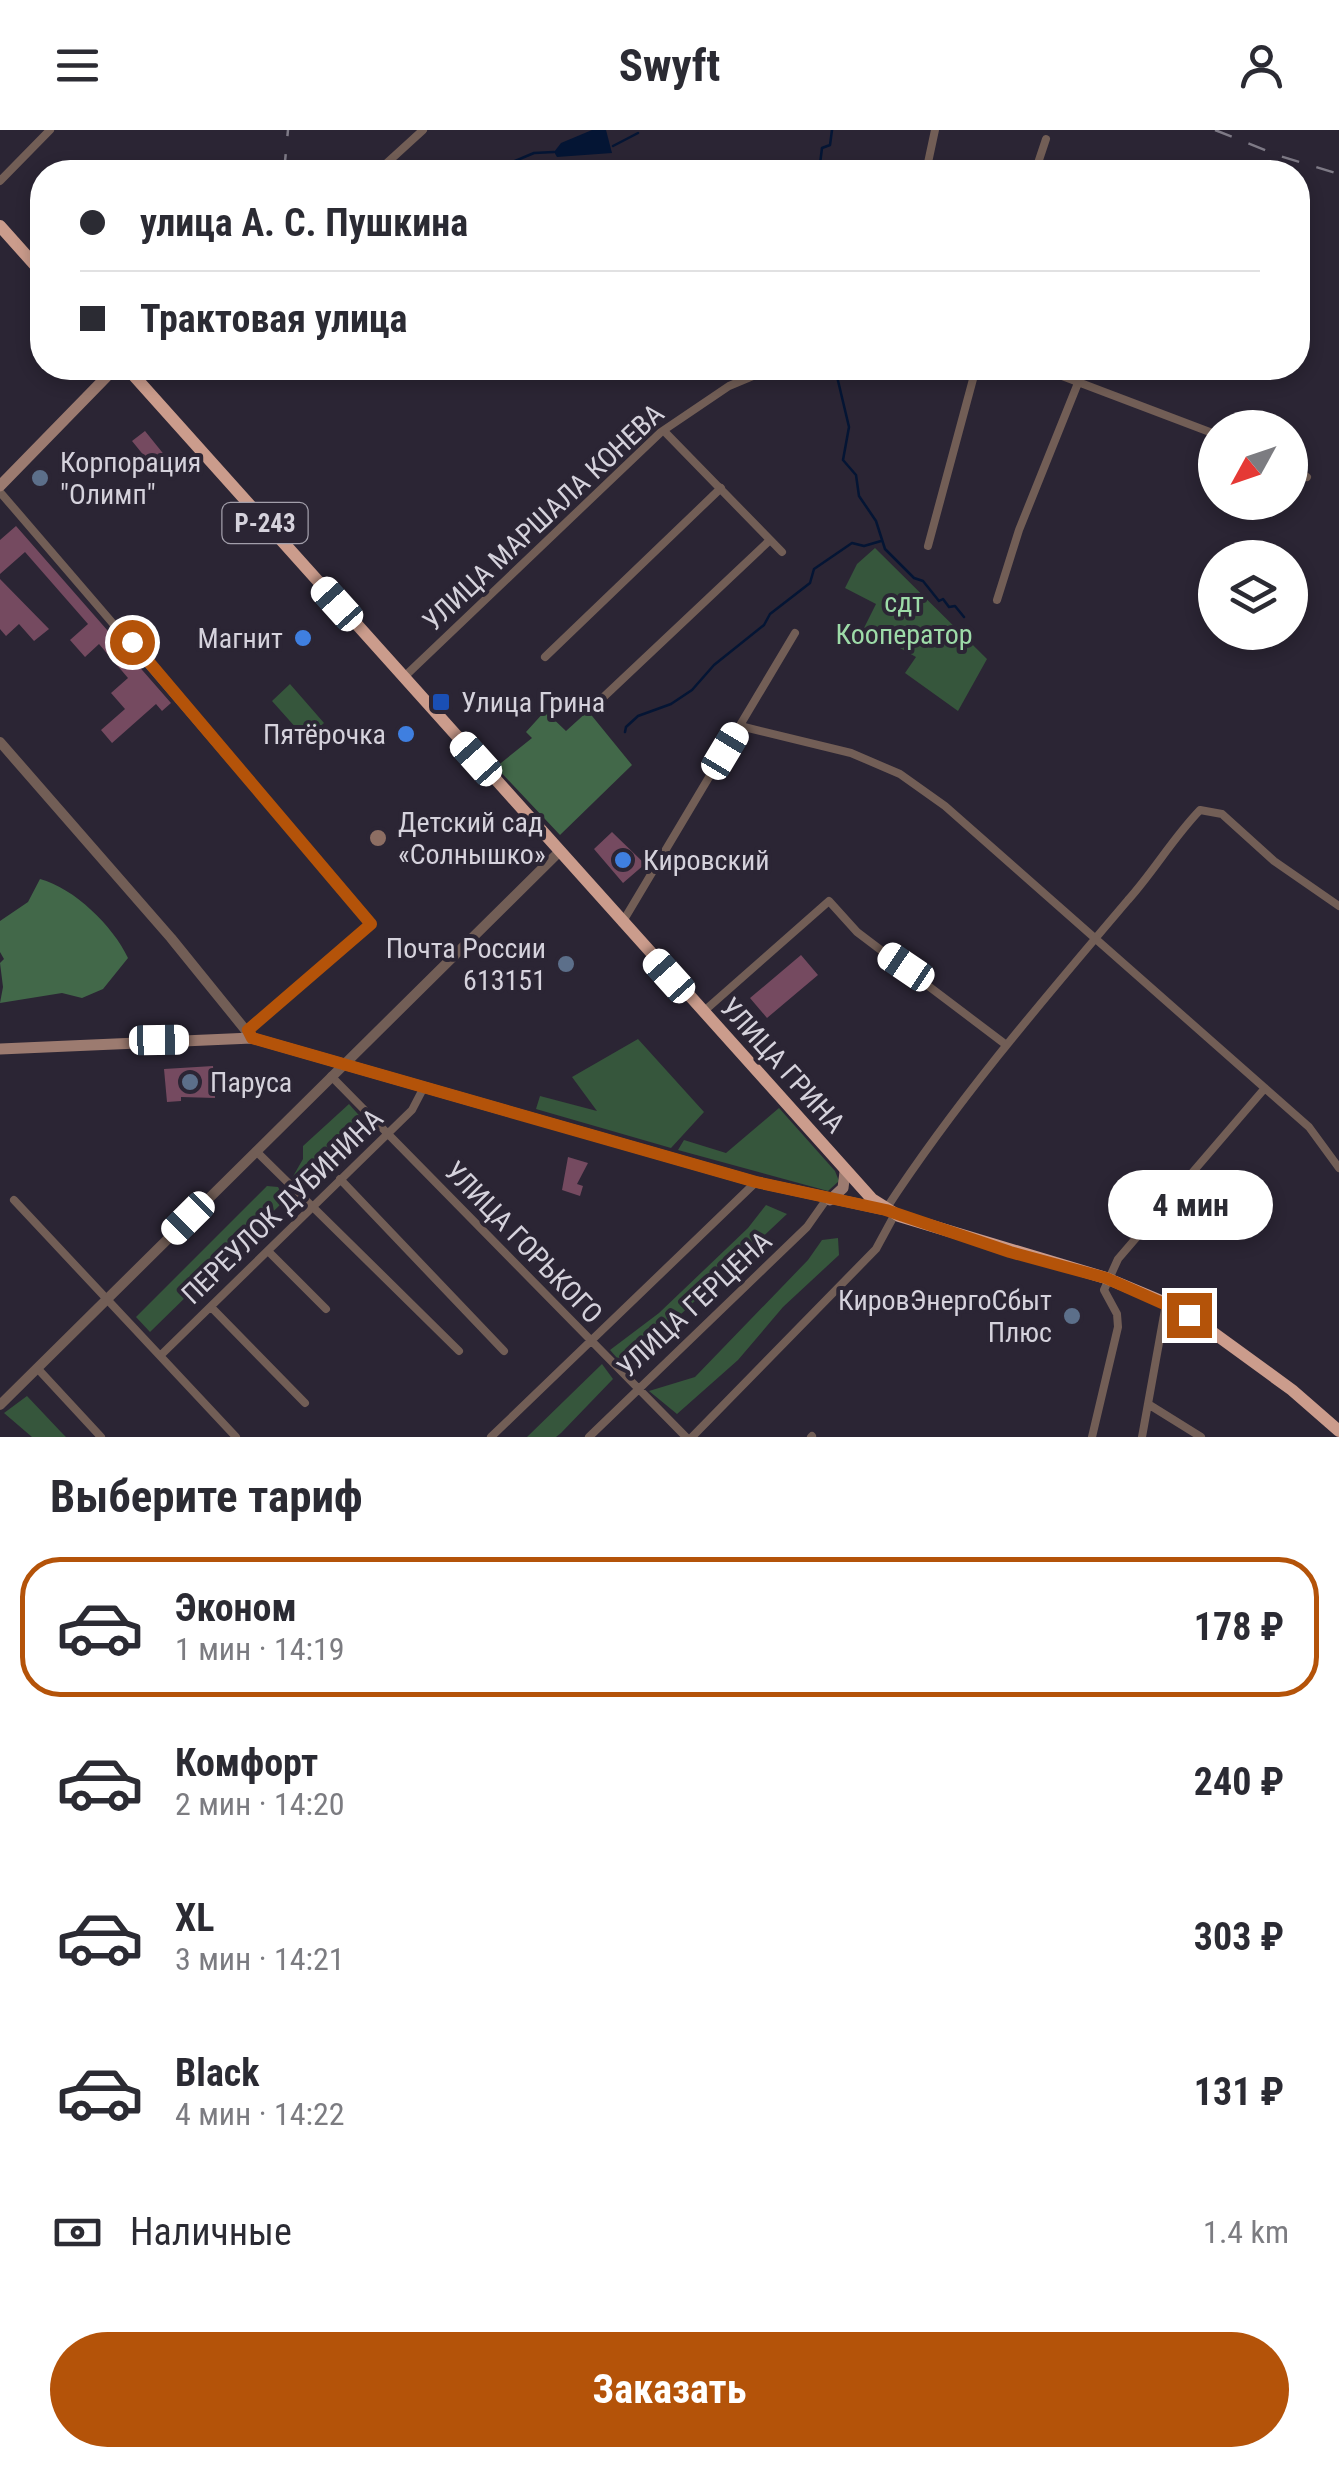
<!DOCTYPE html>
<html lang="ru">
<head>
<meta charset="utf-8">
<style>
	body { margin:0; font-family:"Roboto Condensed",sans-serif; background:#f7f7f7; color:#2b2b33; height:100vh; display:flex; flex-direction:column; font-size:38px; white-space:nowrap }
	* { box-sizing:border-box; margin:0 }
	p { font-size:32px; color:#7c7c81 }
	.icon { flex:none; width:55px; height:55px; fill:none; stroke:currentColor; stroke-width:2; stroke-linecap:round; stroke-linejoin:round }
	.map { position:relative; height:1307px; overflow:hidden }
	.details { display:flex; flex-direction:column; background:#fff; flex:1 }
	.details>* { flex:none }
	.top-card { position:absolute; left:30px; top:30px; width:1280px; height:220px; border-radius:40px; box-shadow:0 5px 15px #0003; display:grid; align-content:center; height:220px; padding:0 50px; background:#fff }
	.needle { width:65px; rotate:230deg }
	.tools { position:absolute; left:1198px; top:280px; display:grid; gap:20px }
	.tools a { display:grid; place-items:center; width:110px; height:110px; border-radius:50%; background:#fff; box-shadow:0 5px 15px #0003; font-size:50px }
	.end { position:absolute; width:45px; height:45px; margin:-22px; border:12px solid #b45309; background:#fff; box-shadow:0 0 0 5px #fff }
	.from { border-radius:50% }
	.bubble { position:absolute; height:70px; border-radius:35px; background:#fff; box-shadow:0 5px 15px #0003; font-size:32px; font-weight:700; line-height:70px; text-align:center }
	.car { position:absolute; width:30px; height:60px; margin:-30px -15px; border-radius:12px; box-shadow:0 0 8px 2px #0007; background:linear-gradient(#fff 24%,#345 0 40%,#fff 0 76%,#345 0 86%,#fff 0) }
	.top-card b { display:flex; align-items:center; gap:35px; height:95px; font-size:38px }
	.top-card b+b { border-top:2px solid #e1e1e2 }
	.top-card i { width:25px; height:25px; background:#2b2b33 }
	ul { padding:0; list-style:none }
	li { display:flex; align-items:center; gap:30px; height:140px; margin:0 20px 15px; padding:0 30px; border:5px solid transparent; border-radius:40px }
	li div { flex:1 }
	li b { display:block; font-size:38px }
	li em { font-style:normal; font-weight:700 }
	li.current { border-color:#b45309 }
	li>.icon { width:90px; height:90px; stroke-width:1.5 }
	h2 { padding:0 50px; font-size:45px; line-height:120px }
	.pay { display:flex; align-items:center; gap:25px; height:110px; padding:0 50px; font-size:38px }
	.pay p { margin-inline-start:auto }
	.primary-button { display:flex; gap:20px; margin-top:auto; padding:20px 50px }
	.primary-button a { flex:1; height:115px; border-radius:60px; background:#b45309; color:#fff; font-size:40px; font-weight:700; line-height:115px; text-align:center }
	header { display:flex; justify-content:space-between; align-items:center; height:130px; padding:0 50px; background:#fff; font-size:45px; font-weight:700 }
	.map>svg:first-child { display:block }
	.green { fill:#36563c }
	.forest { fill:#426849 }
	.water { fill:#041534 }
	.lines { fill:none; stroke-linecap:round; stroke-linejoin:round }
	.stream { stroke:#041534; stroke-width:2.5 }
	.building { fill:#754a60 }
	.minor { stroke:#725e56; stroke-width:8 }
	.tertiary { stroke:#725e56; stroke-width:10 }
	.secondary { stroke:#9c7b70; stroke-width:11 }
	.trunk { stroke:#cb9c8c; stroke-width:12 }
	.rail { stroke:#7e7a86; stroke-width:2.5; stroke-dasharray:18 18; stroke-linecap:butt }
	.route { stroke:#b45309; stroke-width:12 }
	.service-dot { fill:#5c6f8a; stroke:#2b2534; stroke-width:4 }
	.shop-dot { fill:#3f7fe0; stroke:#2b2534; stroke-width:4 }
	.transit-dot { fill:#1a4fb4; stroke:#2b2534; stroke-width:4 }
	.education-dot { fill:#8d6e63; stroke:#2b2534; stroke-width:4 }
	.labels { text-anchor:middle; stroke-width:8; stroke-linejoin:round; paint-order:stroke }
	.shield { fill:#2b2534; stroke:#a29eaa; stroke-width:2.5 }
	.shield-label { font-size:25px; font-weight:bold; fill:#d5d2dc }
	.poi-label { font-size:28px; fill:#d5d2dc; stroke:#2b2534; text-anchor:start }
	.street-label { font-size:28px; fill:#d5d2dc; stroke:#2b2534 }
	.park-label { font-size:28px; fill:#9ddba8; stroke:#2b2534 }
</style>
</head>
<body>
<header><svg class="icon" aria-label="menu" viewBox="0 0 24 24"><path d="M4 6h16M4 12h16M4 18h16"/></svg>Swyft<svg class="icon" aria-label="person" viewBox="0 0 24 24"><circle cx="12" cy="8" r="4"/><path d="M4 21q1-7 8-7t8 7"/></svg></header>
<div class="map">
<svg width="1339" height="1307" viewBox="0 0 1339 1307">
	<rect width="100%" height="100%" fill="#2b2534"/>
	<path class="green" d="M875,418L987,529L958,581L905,543L916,527L864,498L876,474L845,458L857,434Z
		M290,554L324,593L306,609L272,571Z
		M638,909L704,982L671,1018L536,979L540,966L597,981L572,947Z
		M349,974L364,991L300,1057L292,1048L303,1029V1016Z
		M779,978L835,1041L839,1051L828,1061L678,1020L684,1010L726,1023Z
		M267,1056L278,1057L285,1070L150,1202L136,1187Z
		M766,1075L787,1084L625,1237L610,1220L659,1183L748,1098Z
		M838,1108L839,1125L783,1177L738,1230L677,1284L649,1261L695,1247L808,1130L822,1110Z
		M602,1234L613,1249L561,1303L556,1307H527Z
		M27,1266L61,1302L66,1307H32L4,1283Z"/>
	<path class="forest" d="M545,581L566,601L588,581L632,635L560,705L496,637L532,608L526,602Z
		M40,749C74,758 113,796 128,828L103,859L82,868L62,863L0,873L3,857L0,833L4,829L0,822V791L28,772Z"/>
	<path class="water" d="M592,0H606L612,23L557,27L554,22L561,13Z"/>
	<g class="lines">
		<path class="stream" d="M613,16L638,3
			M489,42L534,23L554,22
			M819,42L822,18L830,15L832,0
			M835,238L849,297L843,330L856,345L859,366L876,391L885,419L914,448L923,451L939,471L943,469L949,477L955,476L964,487
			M625,602L626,597L638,586L671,574L692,560L714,535L764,495L770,484L810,453L814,439L852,413L864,416L881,411"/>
	</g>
	<path class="building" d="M145,301L166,327L154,338L132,311Z
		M16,396L171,573L162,581L156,574L112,613L101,600L125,579L111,563L128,548L99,514L85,527L70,510L88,494L25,422L0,444V410Z
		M0,449L49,499L34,511L19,494L6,506L0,499Z
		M612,702L645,734L623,753L594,719Z
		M801,825L818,845L767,888L750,868Z
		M213,936L215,968L181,967V971L167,972L164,939Z
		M568,1027L588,1033L577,1054L583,1056L580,1066L562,1060Z"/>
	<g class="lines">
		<path class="minor" d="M377,42L423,0
			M926,42L935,0
			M1035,42L1046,9
			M0,51L50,0
			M868,238H876
			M1041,238L1215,304
			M664,301L782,422
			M1290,336L1307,347
			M0,362L371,794L248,901
			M928,416L976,238
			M997,470L1019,400L1078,253
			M545,527L721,358
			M403,548L661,302L729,256L772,238
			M593,577L770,410
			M740,596L851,623L900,644L945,676L1309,997L1339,1038
			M622,793L795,503
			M703,882L829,771L857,802L1005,914
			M331,946L686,1307
			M256,1021L459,1221
			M340,1049L504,1221
			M14,1070L236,1307
			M886,1079C958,969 1043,870 1128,770C1154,741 1173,708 1200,680L1222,684L1274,731L1339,776
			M268,1121L326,1179
			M211,1177L305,1273
			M162,1224L412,980L424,957
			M38,1239L101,1307
			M1148,1274L1201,1307
			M491,1307L756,1052
			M589,1307L807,1097L826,1070
			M692,1307L876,1119L895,1084
			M811,1307L812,1306
			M1092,1307L1118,1197L1117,1184L1104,1160L1118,1129L1265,958
			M1142,1307L1166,1174"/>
		<path class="tertiary" d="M0,612L171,808L252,908
			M0,1275L559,722"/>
		<path class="secondary" d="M0,356L115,238
			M0,919L252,908L756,1052L886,1080
			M830,1070L843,1058L845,1042"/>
		<path class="trunk" d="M0,96L42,143
			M127,238L872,1069L899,1086L1106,1148L1166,1173L1189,1185L1292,1260L1339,1301"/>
		<path class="rail" d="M1215,0L1280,26L1339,44
			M284,42L288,0"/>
	</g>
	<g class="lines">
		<path class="route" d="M132,512L371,794L248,900L252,908L756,1052L886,1080L1010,1122L1106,1148L1189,1185"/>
	</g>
	<g class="service-dot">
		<circle cx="40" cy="348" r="10"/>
		<circle cx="566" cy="834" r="10"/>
		<circle cx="190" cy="952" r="10"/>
		<circle cx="1072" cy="1186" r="10"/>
	</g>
	<g class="shop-dot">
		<circle cx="303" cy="508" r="10"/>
		<circle cx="406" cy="604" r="10"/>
		<circle cx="623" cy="730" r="10"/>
	</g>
	<rect class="transit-dot" x="431" y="562" width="20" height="20" rx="5"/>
	<circle class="education-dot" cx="378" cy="708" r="10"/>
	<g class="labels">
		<rect class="shield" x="222.5" y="373" width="85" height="40" rx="8"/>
		<g class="shield-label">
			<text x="265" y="402">Р-243</text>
		</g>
		<g class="poi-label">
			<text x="60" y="342">Корпорация<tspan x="60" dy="32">"Олимп"</tspan></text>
			<text x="283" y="518" text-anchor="end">Магнит</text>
			<text x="461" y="582">Улица Грина</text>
			<text x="386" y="614" text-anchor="end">Пятёрочка</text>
			<text x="398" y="702">Детский сад<tspan x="398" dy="32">«Солнышко»</tspan></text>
			<text x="643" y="740">Кировский</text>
			<text x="546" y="828" text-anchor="end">Почта России<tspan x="546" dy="32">613151</tspan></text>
			<text x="210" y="962">Паруса</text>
			<text x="1052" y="1180" text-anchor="end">КировЭнергоСбыт<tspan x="1052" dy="32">Плюс</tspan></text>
		</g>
		<g class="street-label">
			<text transform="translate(543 387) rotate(-43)" y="10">УЛИЦА МАРШАЛА КОНЕВА</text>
			<text transform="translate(783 935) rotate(48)" y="10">УЛИЦА ГРИНА</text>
			<text transform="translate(282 1076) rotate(-44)" y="10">ПЕРЕУЛОК ДУБИНИНА</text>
			<text transform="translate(524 1112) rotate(46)" y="10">УЛИЦА ГОРЬКОГО</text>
			<text transform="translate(694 1174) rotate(-43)" y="10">УЛИЦА ГЕРЦЕНА</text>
		</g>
		<g class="park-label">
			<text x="904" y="482">сдт<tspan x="904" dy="32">Кооператор</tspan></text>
		</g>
	</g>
</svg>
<div class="tools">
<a><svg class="needle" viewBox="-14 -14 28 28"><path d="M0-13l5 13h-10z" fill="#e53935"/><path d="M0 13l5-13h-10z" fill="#7c7c81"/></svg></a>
<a><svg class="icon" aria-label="layers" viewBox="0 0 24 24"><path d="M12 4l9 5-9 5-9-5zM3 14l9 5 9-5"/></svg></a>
</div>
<i class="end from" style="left:132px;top:512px"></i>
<i class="end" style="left:1189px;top:1185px"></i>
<div class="bubble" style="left:1108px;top:1040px;width:165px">4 мин</div>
<i class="car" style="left:337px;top:474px;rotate:318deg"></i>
<i class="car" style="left:725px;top:621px;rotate:31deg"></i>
<i class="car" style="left:476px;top:629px;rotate:318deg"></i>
<i class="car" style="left:906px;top:837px;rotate:304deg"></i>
<i class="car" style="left:669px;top:846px;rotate:318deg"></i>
<i class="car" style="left:159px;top:910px;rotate:89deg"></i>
<i class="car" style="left:188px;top:1088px;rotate:225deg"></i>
<div class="top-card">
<b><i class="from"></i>улица А. С. Пушкина</b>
<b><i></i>Трактовая улица</b>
</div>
</div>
<section class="details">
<h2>Выберите тариф</h2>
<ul>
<li class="current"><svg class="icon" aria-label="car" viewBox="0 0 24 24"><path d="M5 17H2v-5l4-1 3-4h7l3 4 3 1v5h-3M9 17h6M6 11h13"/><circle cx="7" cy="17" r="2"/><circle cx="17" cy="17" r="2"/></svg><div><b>Эконом</b><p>1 мин · 14:19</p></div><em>178 ₽</em></li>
<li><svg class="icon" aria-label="car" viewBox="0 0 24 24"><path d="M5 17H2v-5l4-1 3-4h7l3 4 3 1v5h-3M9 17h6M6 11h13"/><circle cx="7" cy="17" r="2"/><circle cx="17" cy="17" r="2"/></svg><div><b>Комфорт</b><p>2 мин · 14:20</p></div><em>240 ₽</em></li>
<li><svg class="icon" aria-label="car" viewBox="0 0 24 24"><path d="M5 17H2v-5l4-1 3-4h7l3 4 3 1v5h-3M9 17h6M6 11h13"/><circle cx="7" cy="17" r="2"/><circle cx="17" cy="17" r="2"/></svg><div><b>XL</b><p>3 мин · 14:21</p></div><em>303 ₽</em></li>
<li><svg class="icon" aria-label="car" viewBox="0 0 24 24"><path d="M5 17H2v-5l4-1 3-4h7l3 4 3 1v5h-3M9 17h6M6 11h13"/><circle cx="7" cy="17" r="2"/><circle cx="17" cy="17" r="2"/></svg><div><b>Black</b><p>4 мин · 14:22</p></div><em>131 ₽</em></li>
</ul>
<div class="pay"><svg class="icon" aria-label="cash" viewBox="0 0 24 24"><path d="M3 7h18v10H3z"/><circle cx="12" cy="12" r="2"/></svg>Наличные<p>1.4 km</p></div>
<div class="primary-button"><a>Заказать</a></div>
</section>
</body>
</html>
